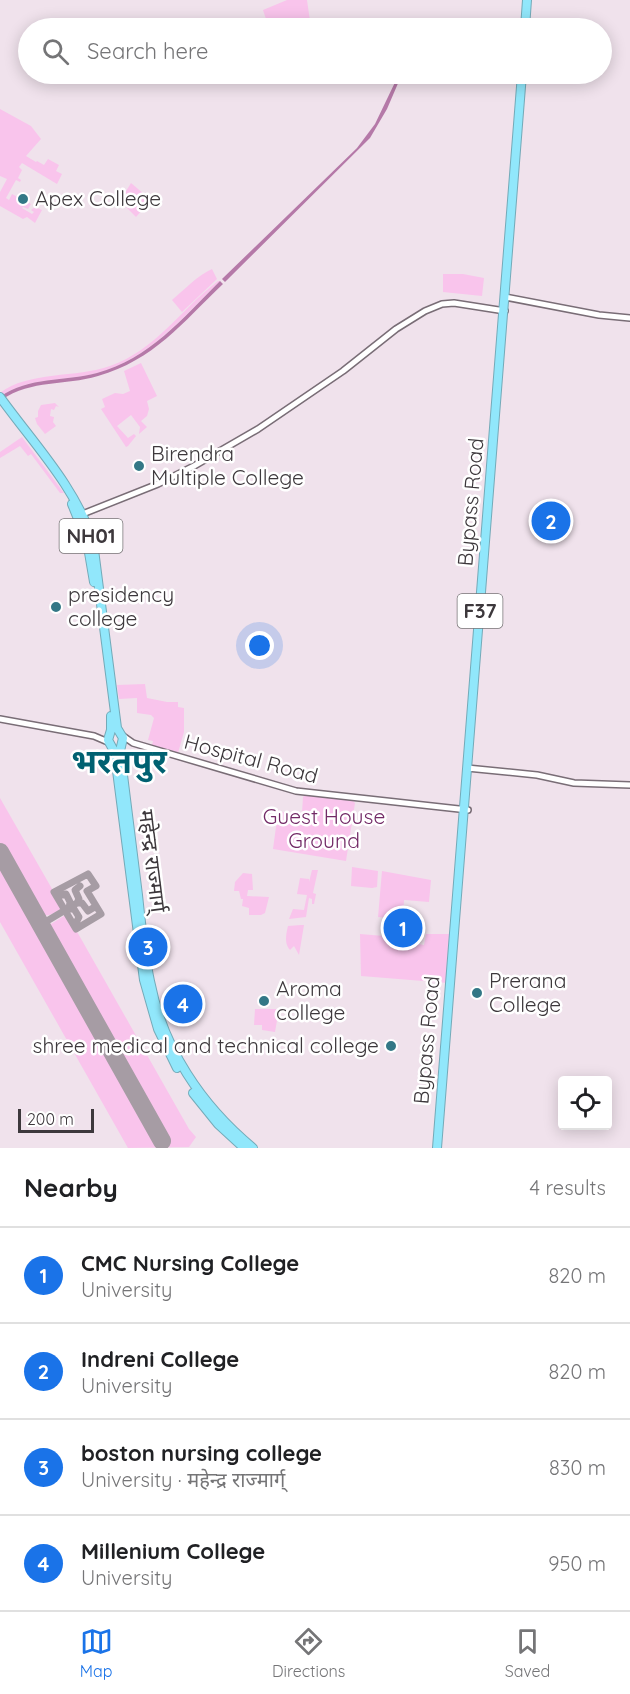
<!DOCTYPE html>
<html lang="en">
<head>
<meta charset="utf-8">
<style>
	body { margin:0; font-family:Quicksand,"Noto Sans Devanagari",sans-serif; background:#f6f6f6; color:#202124 }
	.controls { position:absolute; right:18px; bottom:18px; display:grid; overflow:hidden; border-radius:6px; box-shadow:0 3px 15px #0003 }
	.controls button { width:54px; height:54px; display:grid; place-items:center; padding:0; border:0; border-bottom:2px solid #e0e0e0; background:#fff; color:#202124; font:30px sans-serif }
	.scale { position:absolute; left:18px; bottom:15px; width:76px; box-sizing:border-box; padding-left:6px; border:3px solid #3d383c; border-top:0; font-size:16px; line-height:21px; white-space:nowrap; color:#3d383c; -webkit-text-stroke:4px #fff; paint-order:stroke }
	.you { position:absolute; left:260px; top:646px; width:21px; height:21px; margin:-15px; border:4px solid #fff; border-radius:50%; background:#1a73e8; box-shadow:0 0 0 9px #1a73e833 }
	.badge { display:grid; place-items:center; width:39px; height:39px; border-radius:50%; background:#1a73e8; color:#fff; font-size:20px; font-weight:700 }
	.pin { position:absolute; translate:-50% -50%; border:3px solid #fff; box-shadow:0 2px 6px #0006 }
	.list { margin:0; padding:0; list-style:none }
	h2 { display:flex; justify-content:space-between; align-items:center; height:78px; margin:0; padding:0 24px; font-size:26px }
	h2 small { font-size:20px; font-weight:400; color:#757577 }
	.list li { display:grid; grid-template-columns:39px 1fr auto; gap:18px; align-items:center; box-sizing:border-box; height:96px; padding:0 24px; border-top:2px solid #e0e0e0 }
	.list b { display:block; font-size:22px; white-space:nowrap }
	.list p { margin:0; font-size:20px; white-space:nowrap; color:#757577 }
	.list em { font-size:20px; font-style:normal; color:#757577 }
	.icon { flex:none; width:33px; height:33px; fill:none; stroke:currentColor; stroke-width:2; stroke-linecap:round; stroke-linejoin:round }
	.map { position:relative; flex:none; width:630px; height:1148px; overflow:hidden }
	.search { position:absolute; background:#fff; box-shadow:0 3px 15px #0003; left:18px; right:18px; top:18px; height:66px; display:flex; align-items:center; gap:15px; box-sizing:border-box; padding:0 21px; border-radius:33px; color:#757577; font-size:22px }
	.sheet { height:462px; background:#fff }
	nav { display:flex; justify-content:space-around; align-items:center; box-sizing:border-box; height:84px; border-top:2px solid #e0e0e0; background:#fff; font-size:16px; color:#757577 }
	nav a { display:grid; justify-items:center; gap:3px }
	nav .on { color:#1a73e8 }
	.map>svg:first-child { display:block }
	.green { fill:#f9c4ec }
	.water { fill:#b579a8 }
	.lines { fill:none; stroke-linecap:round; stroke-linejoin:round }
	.taxiway { stroke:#a69ca4; stroke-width:7 }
	.runway { stroke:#a69ca4; stroke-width:18 }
	.secondary-casing { stroke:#796d76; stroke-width:8 }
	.highway-casing { stroke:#74aab8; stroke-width:10 }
	.secondary { stroke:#fff; stroke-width:5 }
	.highway { stroke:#91e7fb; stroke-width:8 }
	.poi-dot { fill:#337786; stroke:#fff; stroke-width:2 }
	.labels { text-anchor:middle; stroke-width:5; stroke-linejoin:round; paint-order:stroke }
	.shield { fill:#fff; stroke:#777476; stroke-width:1.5 }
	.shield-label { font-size:20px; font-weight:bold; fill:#3d383c }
	.poi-label { font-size:21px; fill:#3d383c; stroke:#fff; text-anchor:start }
	.street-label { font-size:21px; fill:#3d383c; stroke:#fff }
	.park-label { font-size:21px; fill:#722966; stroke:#fff }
	.town-label { font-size:33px; font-weight:bold; fill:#006171; stroke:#fff }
</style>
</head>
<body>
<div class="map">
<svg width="630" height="1148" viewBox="0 0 630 1148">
	<rect width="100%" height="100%" fill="#f0e2ec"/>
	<!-- green -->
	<path class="green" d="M287 0H307L310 21 293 28H262L260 24 267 22 263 10Z
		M0 109 31 126 41 139 26 156 36 162 37 161 44 165 48 159 59 165 56 171 62 174 57 184 22 163 19 167 22 170 18 178 21 180 20 182 16 180 6 198 9 200 12 194 31 204 28 209 23 207 22 208 32 214 34 212 31 210 35 207 42 210 35 223 27 217 23 219 0 206V192L7 179 0 176Z
		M131 183 151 200 136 217 120 201Z
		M212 269 217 279 182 312 172 300C184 290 198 275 212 269Z
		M443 274H463L484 278 482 296 443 292Z
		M218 281H220C183 317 149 359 97 373 65 382 28 376 0 397V393C28 371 77 378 110 366 156 350 181 309 218 281Z
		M141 363 157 396 147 401 149 409 147 416 141 421 147 427 139 434 140 427 131 415 117 426 128 438 134 434 136 436 128 446 126 447 101 409 105 407 102 399 115 393 123 394 130 391 124 371Z
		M55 403 59 407 56 406 54 410 51 409 50 416 54 417 53 422 56 426 45 434 37 424 35 418 38 417V411L41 405Z
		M22 437 64 493H60L31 454 28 456 20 446 0 458V452Z
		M145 684 147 698 167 702H178V707L184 708V732L178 753 152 745 153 741 148 740 154 718 151 715 137 713V698L119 699 117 685Z
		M305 795 352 800 355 803 346 861 273 849 278 812 302 813 303 797Z
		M0 798 63 908C55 912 48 919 39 913L0 843Z
		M0 867 157 1145 167 1139 49 931 51 924 67 914 189 1129 196 1137 189 1147 128 1148 0 922Z
		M352 867 378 871 377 887 372 888 351 886Z
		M312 870H318L313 893 316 894 314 904H312V899L309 898 306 917 289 919 293 909 304 910 307 895 297 894 300 878 309 879V882Z
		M382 871 431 880 429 902 404 900 403 919 378 917Z
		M243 873 252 874 253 890H248L247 896 269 897 265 913 261 915H249V908L242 906 243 899H241L239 891H234L235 882Z
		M301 925H304L299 955 294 946 290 950C284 944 286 934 288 926Z
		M360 934 384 936V939L401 941V938L413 939V943L424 945 426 934H452L448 983 361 976Z
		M255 1009H279L275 1032 262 1030V1025H254Z"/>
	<!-- water -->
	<path class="water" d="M399 74H402L387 109 370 138 225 282 222 279 357 148 375 124Z
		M220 281 223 284C182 323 154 360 98 376 64 386 33 379 1 400L0 397C29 376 64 382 97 373 149 359 183 318 220 281Z"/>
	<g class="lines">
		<!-- taxiway -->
		<path class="taxiway" d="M88 874 96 886 87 891 101 914 76 929 54 892Z
			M62 895 66 894 70 902 69 909H74L79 917 77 921
			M77 903H82L88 911 93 908
			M36 917 40 921H47
			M45 932 44 926 47 921 77 903 79 899 75 890 80 886"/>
		<!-- runway -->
		<path class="runway" d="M0 852 162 1141"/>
		<defs>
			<path id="secondary" d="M505 297 599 315 630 318
				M80 515 158 484 194 466 258 429 343 371 396 329 425 311 442 304 454 303 505 311
				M0 719 94 736 108 742
				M123 736 133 743 296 791 468 810
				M467 768 537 775 574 783 630 785"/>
			<path id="highway" d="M525 28 527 0
				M0 397C33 443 76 487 93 542L117 728 123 738 120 751C126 799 132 847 138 895 141 924 144 953 150 981 163 1048 201 1105 253 1148
				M72 504 87 541 94 582
				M111 716V730L108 740 114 751 116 763 144 980 158 1029 177 1068
				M193 1093 218 1124 244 1148
				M437 1148 522 74"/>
		</defs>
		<!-- secondary casing -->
		<use href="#secondary" class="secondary-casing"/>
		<!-- highway casing -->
		<use href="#highway" class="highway-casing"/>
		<!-- secondary -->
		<use href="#secondary" class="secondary"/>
		<!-- highway -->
		<use href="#highway" class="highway"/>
	</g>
	<!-- markers -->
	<g class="poi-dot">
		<circle cx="23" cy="199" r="6"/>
		<circle cx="139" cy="466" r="6"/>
		<circle cx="56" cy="607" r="6"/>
		<circle cx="477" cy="993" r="6"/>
		<circle cx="264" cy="1001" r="6"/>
		<circle cx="391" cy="1046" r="6"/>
	</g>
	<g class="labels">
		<!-- shield labels -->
		<g class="shield">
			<rect x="59.5" y="519" width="63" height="34" rx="4.5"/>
			<rect x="457.5" y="594" width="45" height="34" rx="4.5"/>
		</g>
		<g class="shield-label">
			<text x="91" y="543">NH01</text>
			<text x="480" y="618">F37</text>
		</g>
		<!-- poi labels -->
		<g class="poi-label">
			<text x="35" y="206">Apex College</text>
			<text x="151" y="461">Birendra<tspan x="151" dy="24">Multiple College</tspan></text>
			<text x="68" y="602">presidency<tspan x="68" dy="24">college</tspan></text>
			<text x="489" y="988">Prerana<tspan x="489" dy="24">College</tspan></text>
			<text x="276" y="996">Aroma<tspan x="276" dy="24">college</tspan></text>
			<text x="379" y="1053" text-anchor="end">shree medical and technical college</text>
		</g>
		<!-- street labels -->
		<g class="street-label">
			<text transform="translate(471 502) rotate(-85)" y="7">Bypass Road</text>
			<text transform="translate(251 759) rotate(15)" y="7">Hospital Road</text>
			<text transform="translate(152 861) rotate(83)" y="7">महेन्द्र राज्मार्ग्</text>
			<text transform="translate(427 1040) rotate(-85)" y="7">Bypass Road</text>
		</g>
		<!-- park labels -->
		<g class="park-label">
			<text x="324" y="824">Guest House<tspan x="324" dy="24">Ground</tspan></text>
		</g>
		<!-- town labels -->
		<g class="town-label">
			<text x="119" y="773">भरतपुर</text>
		</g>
	</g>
</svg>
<div class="controls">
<button><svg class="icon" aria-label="locate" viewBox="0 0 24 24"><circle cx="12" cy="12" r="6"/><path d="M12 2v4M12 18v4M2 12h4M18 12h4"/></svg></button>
</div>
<div class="scale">200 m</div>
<div class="you"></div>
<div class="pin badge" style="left:403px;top:928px">1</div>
<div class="pin badge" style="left:551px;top:521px">2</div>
<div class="pin badge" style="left:148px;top:947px">3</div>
<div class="pin badge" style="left:183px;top:1004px">4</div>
<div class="search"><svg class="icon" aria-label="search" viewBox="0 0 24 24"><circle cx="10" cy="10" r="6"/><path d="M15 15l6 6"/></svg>Search here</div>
</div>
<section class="sheet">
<h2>Nearby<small>4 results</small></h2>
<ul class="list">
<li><span class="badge">1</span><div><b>CMC Nursing College</b><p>University</p></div><em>820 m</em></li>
<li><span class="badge">2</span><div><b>Indreni College</b><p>University</p></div><em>820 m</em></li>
<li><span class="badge">3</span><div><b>boston nursing college</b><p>University · महेन्द्र राज्मार्ग्</p></div><em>830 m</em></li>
<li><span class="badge">4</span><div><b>Millenium College</b><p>University</p></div><em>950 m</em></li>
</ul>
</section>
<nav>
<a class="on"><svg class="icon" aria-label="map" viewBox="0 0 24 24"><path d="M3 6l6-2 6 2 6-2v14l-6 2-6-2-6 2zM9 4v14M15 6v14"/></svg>Map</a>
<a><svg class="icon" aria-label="directions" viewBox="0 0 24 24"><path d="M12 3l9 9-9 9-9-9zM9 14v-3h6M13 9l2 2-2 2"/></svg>Directions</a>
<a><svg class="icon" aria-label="saved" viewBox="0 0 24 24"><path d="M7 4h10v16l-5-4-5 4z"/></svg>Saved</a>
</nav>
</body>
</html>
